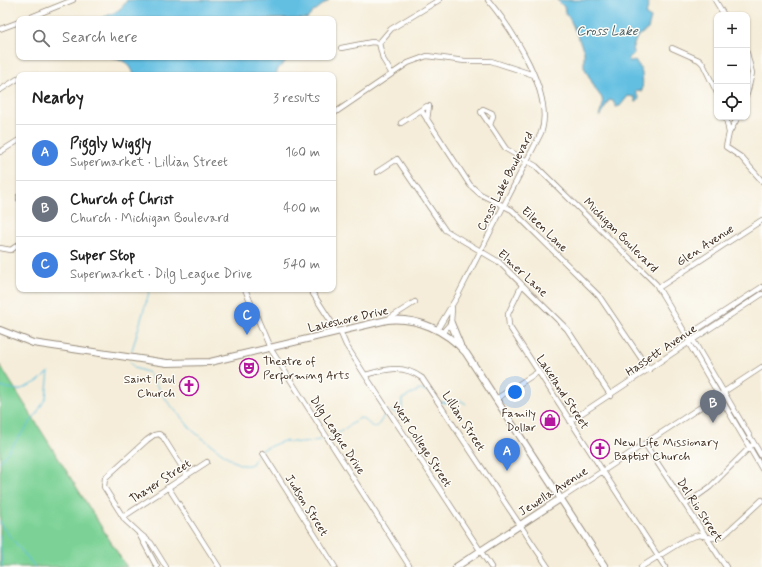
<!DOCTYPE html>
<html lang="en">
<head>
<meta charset="utf-8">
<style>
	body { margin:0; font-family:Mynerve,sans-serif; background:#f2f2f2; color:#222 }
	.controls { position:absolute; right:12px; top:12px; display:grid; overflow:hidden; border-radius:8px; box-shadow:0 1px 3px #0004 }
	.controls button { width:36px; height:36px; display:grid; place-items:center; padding:0; border:0; border-bottom:1px solid #e0e0e0; background:#fff; color:#222; font:20px sans-serif }
	.you { position:absolute; left:515px; top:392px; width:14px; height:14px; margin:-10px; border:3px solid #fff; border-radius:50%; background:#1a73e8; box-shadow:0 0 0 6px #1a73e833 }
	.badge { display:grid; place-items:center; width:26px; height:26px; border-radius:50%; background:#b5179e; color:#fff; font-size:13px; font-weight:700 }
	.pin { position:absolute; translate:-50% -33px; filter:drop-shadow(0 1px 2px #0008) }
	.pin::after { content:''; position:absolute; top:21px; width:14px; height:12px; background:inherit; clip-path:polygon(0 0,100% 0,50% 100%) }
	.list { margin:0; padding:0; list-style:none }
	h2 { display:flex; justify-content:space-between; align-items:center; height:52px; margin:0; padding:0 16px; font-size:17px }
	h2 small { font-size:13px; font-weight:400; color:#767676 }
	.list li { display:grid; grid-template-columns:26px 1fr auto; gap:12px; align-items:center; box-sizing:border-box; height:56px; padding:0 16px; border-top:1px solid #e0e0e0 }
	.list b { display:block; font-size:15px; white-space:nowrap }
	.list p { margin:0; font-size:13px; white-space:nowrap; color:#767676 }
	.list em { font-size:13px; font-style:normal; color:#767676 }
	.icon { flex:none; width:22px; height:22px; fill:none; stroke:currentColor; stroke-width:2; stroke-linecap:round; stroke-linejoin:round }
	.map { position:relative; flex:none; width:762px; height:567px; overflow:hidden }
	.search { position:absolute; background:#fff; box-shadow:0 1px 3px #0004; left:16px; top:16px; width:320px; height:44px; display:flex; align-items:center; gap:10px; box-sizing:border-box; padding:0 14px; border-radius:8px; color:#767676; font-size:15px }
	.panel { position:absolute; background:#fff; box-shadow:0 1px 3px #0004; left:16px; top:72px; width:320px; height:220px; border-radius:8px }
	.map>svg:first-child { display:block }
	.green { fill:#7cd296; stroke:#5c7e5a }
	.water { fill:#64bfe2; stroke:#507480 }
	.lines { fill:none; stroke-linecap:round; stroke-linejoin:round }
	.stream { stroke:#64bfe2; stroke-width:1 }
	.minor-casing { stroke:#988c7c; stroke-width:6 }
	.major-casing { stroke:#988c7c; stroke-width:8 }
	.minor { stroke:#fff; stroke-width:4.5 }
	.major { stroke:#fff; stroke-width:6 }
	.labels { text-anchor:middle; stroke-width:3; stroke-linejoin:round; paint-order:stroke }
	.street-label { font-size:12px; fill:#3b2a1e; stroke:#fdfcf7 }
	.poi-label { font-size:12px; fill:#3b2a1e; stroke:#fdfcf7; text-anchor:start }
	.water-label { font-size:13px; font-style:italic; fill:#495e63; stroke:#fdfcf7 }
</style>
</head>
<body>
<div class="map">
<svg width="762" height="567" viewBox="0 0 762 567">
	<rect width="100%" height="100%" fill="#fdfcf7"/>
	<filter id="ink" filterUnits="userSpaceOnUse"><feTurbulence type="fractalNoise" baseFrequency=".025" numOctaves="2"/><feDisplacementMap in="SourceGraphic" scale="8" xChannelSelector="R" yChannelSelector="G"/><feConvolveMatrix kernelMatrix="1 2 1 2 8 2 1 2 1" color-interpolation-filters="sRGB"/></filter>
	<filter id="wash" filterUnits="userSpaceOnUse"><feTurbulence type="fractalNoise" baseFrequency=".012" numOctaves="4" result="noise"/><feDisplacementMap in="SourceGraphic" scale="16" xChannelSelector="R" yChannelSelector="G"/><feGaussianBlur stdDeviation="0.9" result="paint"/><feColorMatrix in="noise" values="0 0 0 0 0 0 0 0 0 0 0 0 0 0 0 0 0 1.4 0 .05"/><feComposite in="paint" operator="in"/></filter>
	<g filter="url(#wash)">
		<rect width="100%" height="100%" fill="#f5edd9"/>
		<!-- green -->
		<path class="green" d="M0 365 124 563 127 567H0Z"/>
		<!-- water -->
		<path class="water" d="M127 0H329L312 13 307 19H100C110 14 121 12 127 0Z
			M557 0H645L649 3 646 15 651 18 648 29 637 37 632 49 634 54 628 58 629 61H635C644 69 643 81 642 91L637 90 635 92 639 98 637 102H635V97L628 96 620 106 616 107 613 101 609 100 601 115 599 116 603 105 602 98 596 90 584 67V51L569 17 566 15 564 7Z
			M111 57H290L278 69 276 75H134C131 63 121 59 111 57Z"/>
		<g class="lines">
			<!-- stream -->
			<path class="stream" d="M132 350 150 289
				M130 362 134 368 147 372 150 375 167 401 193 431 233 461C239 464 245 467 252 464L259 451 278 443 284 441 303 443 325 439
				M0 387 19 390 37 382 48 373
				M441 402 448 403 460 400 466 404
				M391 411 399 414 402 411V399L419 390 428 391
				M330 437 340 432 360 418C367 418 369 428 377 427L387 411
				M0 462 35 416 46 398 49 372
				M0 521 3 528 35 567
				M0 535 2 567"/>
		</g>
	</g>
	<g filter="url(#ink)">
		<g class="lines">
			<defs>
				<path id="minor" d="M715 0 724 15
					M26 19 73 0
					M0 29 19 22
					M379 43 391 29 439 0
					M379 43 383 59 392 74
					M341 48 372 42 379 43
					M672 48 699 60 703 64 717 93
					M747 53 752 73 747 94
					M24 75H31
					M0 90 19 78
					M483 109 492 113 493 116 490 125 481 112Z
					M421 110 470 185 480 194 512 210 599 296 649 370
					M333 114 408 63 427 56 465 61H491L534 75
					M726 117 729 133 726 147 741 157 762 181
					M726 117H737
					M401 123 427 106H429L427 120
					M490 125 506 149 536 166 656 284 687 336 693 340 762 457
					M729 133 738 117
					M0 152 19 140
					M377 172 397 159 445 230 499 262 567 329 611 396
					M19 196V199
					M0 248 11 250 19 244
					M522 285 508 314 509 326 665 567
					M658 288 762 220
					M245 289 270 348 410 567
					M310 289 332 323 335 332
					M387 320 415 302
					M437 330 458 295 541 133C555 95 512 29 488 0
					M340 331 346 345 365 375 491 567
					M442 333 451 323 452 308
					M687 336 762 287
					M688 342 762 469
					M365 375C386 369 403 364 422 378L548 567
					M496 399 538 372
					M570 421 762 294
					M645 444 726 567
					M263 453 335 567
					M168 487 219 567
					M560 499 762 367
					M685 505 710 487 751 446
					M123 517 207 462
					M139 533 151 543 166 567
					M157 567 138 532 125 520 104 487 105 478 147 440 154 435 159 434 163 437 187 475
					M641 567 686 539 699 535 713 538 724 535 762 500"/>
				<path id="major" d="M451 323 460 345
					M0 330 33 343 167 363 210 362 387 320C417 317 446 330 466 353L605 567
					M456 567 560 499"/>
			</defs>
			<!-- minor casing -->
			<use href="#minor" class="minor-casing"/>
			<!-- major casing -->
			<use href="#major" class="major-casing"/>
			<!-- minor -->
			<use href="#minor" class="minor"/>
			<!-- major -->
			<use href="#major" class="major"/>
		</g>
	</g>
	<!-- icons -->
	<defs>
		<symbol id="theatre-ring" viewBox="-11 -11 22 22"><circle r="9.5" fill="#fdfcf7" stroke="#b5179e" stroke-width="1.5"/><path d="M-5-5.5Q0-4 5-5.5V0Q5 5 0 6Q-5 5-5 0ZM-3.3-2.5H-1v1.5H-3.3ZM1-2.5H3.3v1.5H1ZM-2.8 1Q0 5.5 2.8 1Z" fill="#b5179e"/></symbol>
		<symbol id="church-ring" viewBox="-11 -11 22 22"><circle r="9.5" fill="#fdfcf7" stroke="#b5179e" stroke-width="1.5"/><path d="M-1.2-6h2.4v3.5h3.3v2.4h-3.3V6h-2.4V-.1h-3.3v-2.4h3.3Z" fill="#b5179e"/></symbol>
		<symbol id="shop-ring" viewBox="-11 -11 22 22"><circle r="9.5" fill="#fdfcf7" stroke="#b5179e" stroke-width="1.5"/><path d="M-5-2.5h2.3a2.7 3.5 0 0 1 5.4 0H5L5.5 6h-11ZM-1.5-2.5h3a1.5 2.3 0 0 0-3 0Z" fill="#b5179e"/></symbol>
	</defs>
	<g fill-rule="evenodd">
		<use href="#theatre-ring" x="238" y="357" width="22" height="22"/>
		<use href="#church-ring" x="178" y="375" width="22" height="22"/>
		<use href="#shop-ring" x="539" y="409" width="22" height="22"/>
		<use href="#church-ring" x="589" y="438" width="22" height="22"/>
	</g>
	<g class="labels">
		<!-- street labels -->
		<g class="street-label">
			<text transform="translate(505 181) rotate(-63)" y="4">Cross Lake Boulevard</text>
			<text transform="translate(545 229) rotate(44)" y="4">Eileen Lane</text>
			<text transform="translate(621 235) rotate(45)" y="4">Michigan Boulevard</text>
			<text transform="translate(705 245) rotate(-33)" y="4">Glen Avenue</text>
			<text transform="translate(523 273) rotate(43)" y="4">Elmer Lane</text>
			<text transform="translate(348 319) rotate(-13)" y="4">Lakeshore Drive</text>
			<text transform="translate(661 350) rotate(-34)" y="4">Hassett Avenue</text>
			<text transform="translate(563 392) rotate(57)" y="4">Lakeland Street</text>
			<text transform="translate(464 421) rotate(57)" y="4">Lillian Street</text>
			<text transform="translate(338 435) rotate(57)" y="4">Dilg League Drive</text>
			<text transform="translate(422 444) rotate(57)" y="4">West College Street</text>
			<text transform="translate(160 481) rotate(-33)" y="4">Thayer Street</text>
			<text transform="translate(553 491) rotate(-33)" y="4">Jewella Avenue</text>
			<text transform="translate(307 505) rotate(58)" y="4">Judson Street</text>
			<text transform="translate(700 510) rotate(57)" y="4">Del Rio Street</text>
		</g>
		<!-- poi labels -->
		<g class="poi-label">
			<text x="263" y="365">Theatre of<tspan x="263" dy="14">Performing Arts</tspan></text>
			<text x="175" y="383" text-anchor="end">Saint Paul<tspan x="175" dy="14">Church</tspan></text>
			<text x="536" y="417" text-anchor="end">Family<tspan x="536" dy="14">Dollar</tspan></text>
			<text x="614" y="446">New Life Missionary<tspan x="614" dy="14">Baptist Church</tspan></text>
		</g>
		<!-- water labels -->
		<g class="water-label">
			<text x="607" y="35">Cross Lake</text>
		</g>
	</g>
</svg>
<div class="controls">
<button>+</button>
<button>−</button>
<button><svg class="icon" aria-label="locate" viewBox="0 0 24 24"><circle cx="12" cy="12" r="6"/><path d="M12 2v4M12 18v4M2 12h4M18 12h4"/></svg></button>
</div>
<div class="you"></div>
<div class="pin badge" style="left:507px;top:471px;background:#3f7fe0">A</div>
<div class="pin badge" style="left:713px;top:423px;background:#6b7280">B</div>
<div class="pin badge" style="left:247px;top:335px;background:#3f7fe0">C</div>
<div class="search"><svg class="icon" aria-label="search" viewBox="0 0 24 24"><circle cx="10" cy="10" r="6"/><path d="M15 15l6 6"/></svg>Search here</div>
<section class="panel">
<h2>Nearby<small>3 results</small></h2>
<ul class="list">
<li><span class="badge" style="background:#3f7fe0">A</span><div><b>Piggly Wiggly</b><p>Supermarket · Lillian Street</p></div><em>160 m</em></li>
<li><span class="badge" style="background:#6b7280">B</span><div><b>Church of Christ</b><p>Church · Michigan Boulevard</p></div><em>400 m</em></li>
<li><span class="badge" style="background:#3f7fe0">C</span><div><b>Super Stop</b><p>Supermarket · Dilg League Drive</p></div><em>540 m</em></li>
</ul>
</section>
</div>
</body>
</html>
